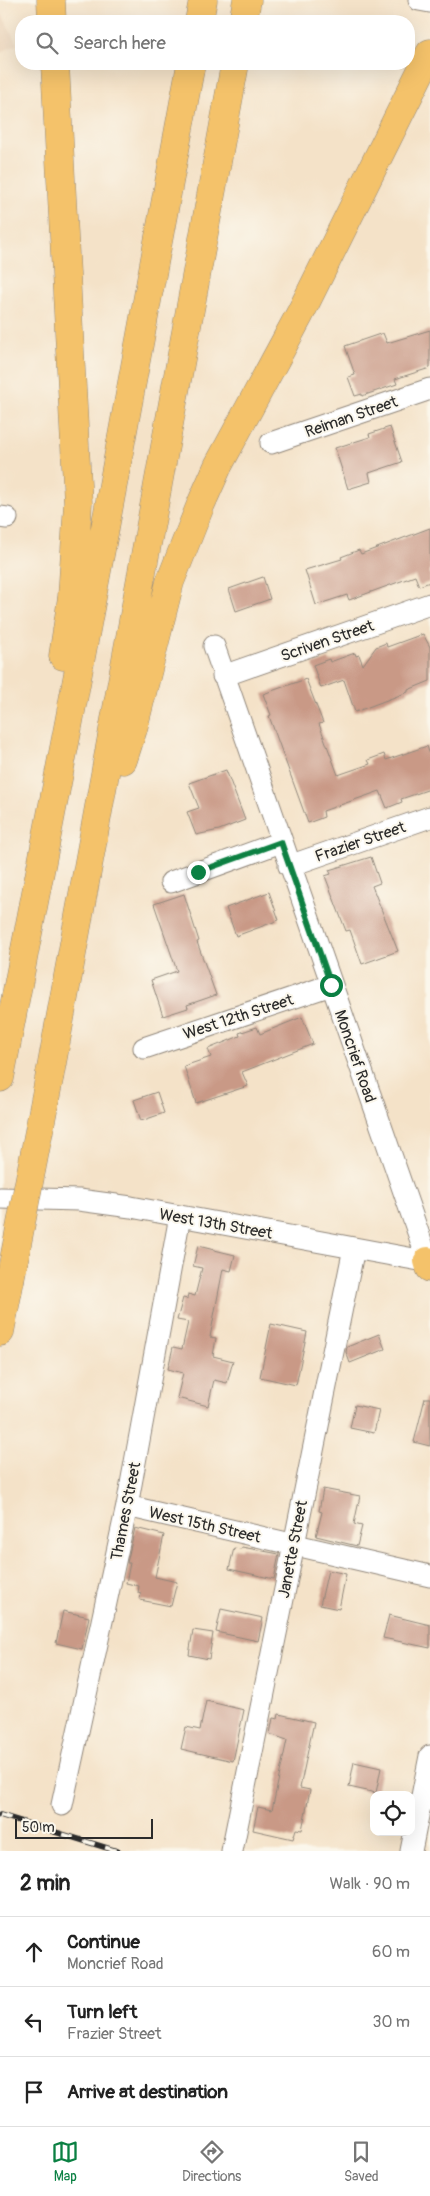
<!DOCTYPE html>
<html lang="en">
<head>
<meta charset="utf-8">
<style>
	body { margin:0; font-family:Pangolin,sans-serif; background:#f6f6f6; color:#222 }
	.controls { position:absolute; right:15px; bottom:15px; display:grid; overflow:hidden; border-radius:10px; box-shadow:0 5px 20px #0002 }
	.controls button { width:45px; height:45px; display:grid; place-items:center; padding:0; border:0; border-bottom:1px solid #e0e0e0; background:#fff; color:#222; font:25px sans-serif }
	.scale { position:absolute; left:15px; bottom:12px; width:138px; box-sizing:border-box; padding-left:5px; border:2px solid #2b2b2b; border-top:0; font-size:14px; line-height:18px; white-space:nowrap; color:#2b2b2b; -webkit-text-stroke:4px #fbf7ec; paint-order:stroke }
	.stop { position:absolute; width:15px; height:15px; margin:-11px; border:4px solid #0b8043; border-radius:50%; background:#fff }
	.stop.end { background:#0b8043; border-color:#fff; box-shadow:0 1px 5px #0008 }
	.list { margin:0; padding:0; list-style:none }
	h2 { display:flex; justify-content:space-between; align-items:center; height:65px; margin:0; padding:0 20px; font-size:21px }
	h2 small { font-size:16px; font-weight:400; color:#767676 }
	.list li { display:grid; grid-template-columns:32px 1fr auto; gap:15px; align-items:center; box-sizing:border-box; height:70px; padding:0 20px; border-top:1px solid #e0e0e0 }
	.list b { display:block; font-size:19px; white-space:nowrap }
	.list p { margin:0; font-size:16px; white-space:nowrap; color:#767676 }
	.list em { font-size:16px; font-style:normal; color:#767676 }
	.icon { flex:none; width:28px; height:28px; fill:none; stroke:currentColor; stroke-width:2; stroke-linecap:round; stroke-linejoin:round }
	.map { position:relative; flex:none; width:430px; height:1851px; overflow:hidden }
	.search { position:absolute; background:#fff; box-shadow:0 5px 20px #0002; left:15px; right:15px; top:15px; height:55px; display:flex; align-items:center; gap:12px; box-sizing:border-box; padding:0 18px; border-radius:20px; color:#767676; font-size:19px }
	.sheet { height:275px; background:#fff }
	nav { display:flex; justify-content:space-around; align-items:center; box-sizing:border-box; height:70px; border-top:1px solid #e0e0e0; background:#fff; font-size:14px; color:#767676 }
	nav a { display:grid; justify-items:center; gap:2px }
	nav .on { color:#0b8043 }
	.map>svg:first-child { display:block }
	.built { fill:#ebd3b8 }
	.building { fill:#c99986 }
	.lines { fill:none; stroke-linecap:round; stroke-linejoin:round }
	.minor-casing { stroke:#90867a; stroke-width:23 }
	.major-casing { stroke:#90867a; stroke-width:29 }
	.highway-casing { stroke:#90867a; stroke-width:29 }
	.minor { stroke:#fff; stroke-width:21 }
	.major { stroke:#f4c26a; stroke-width:28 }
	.highway { stroke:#f4c26a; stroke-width:28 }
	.rail-casing { stroke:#2b2b2b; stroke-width:5.5 }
	.rail { stroke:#fbf7ec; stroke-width:4; stroke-dasharray:11; stroke-linecap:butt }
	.highway-bridge-casing { stroke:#90867a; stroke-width:29; stroke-linecap:butt }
	.highway-bridge { stroke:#f4c26a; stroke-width:28 }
	.route { stroke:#0b8043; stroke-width:6 }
	.labels { text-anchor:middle; stroke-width:4; stroke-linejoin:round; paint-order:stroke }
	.street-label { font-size:16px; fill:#2b2b2b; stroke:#fbf7ec }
</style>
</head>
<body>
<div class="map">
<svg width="430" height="1851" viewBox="0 0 430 1851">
	<rect width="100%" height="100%" fill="#fbf7ec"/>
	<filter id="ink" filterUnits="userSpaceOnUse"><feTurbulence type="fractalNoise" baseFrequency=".02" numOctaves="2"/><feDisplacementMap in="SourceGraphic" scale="10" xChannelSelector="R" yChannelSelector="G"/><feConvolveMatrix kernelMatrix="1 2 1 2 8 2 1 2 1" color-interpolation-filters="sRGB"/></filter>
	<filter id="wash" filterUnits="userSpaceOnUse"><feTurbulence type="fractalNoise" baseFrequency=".0096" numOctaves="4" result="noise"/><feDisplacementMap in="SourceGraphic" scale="20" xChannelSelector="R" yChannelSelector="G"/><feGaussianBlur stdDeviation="1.12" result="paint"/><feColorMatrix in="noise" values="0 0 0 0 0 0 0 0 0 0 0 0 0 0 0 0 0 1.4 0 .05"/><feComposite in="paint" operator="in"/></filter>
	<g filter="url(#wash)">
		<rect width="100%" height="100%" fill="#f4e2c8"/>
		<!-- built -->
		<path class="built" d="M0 10 17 44 0 53Z"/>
		<g id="blocks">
			<!-- building -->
			<path class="building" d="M430 330V368L395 379 397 384 362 396V394L355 396 348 377 355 375 345 346 383 333 387 343Z
				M390 427 402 462 369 473 371 482 348 489 335 448 370 437 369 434Z
				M430 528V582L419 586 415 576 349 600 347 595 316 605 305 570 342 559 341 557 359 550 361 554Z
				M263 577 270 599 236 611 229 589Z
				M423 634 430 647V681L408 690V692L355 712 344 680 321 688 313 665 329 659 330 662 355 653 356 656 359 655 363 665 376 647 386 643 387 647Z
				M306 679 323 723 319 724 338 775 370 764 368 760 384 754 386 760 427 746 430 755V789L401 799 402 802 387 808 380 791 323 811 324 817 308 823 269 716 271 715 263 694Z
				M226 770 245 820 219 830 196 835 187 812 199 808 189 783Z
				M371 857 380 883 372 886 398 951 362 964 350 930 346 931 325 876 331 874 329 870Z
				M269 892 279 920 236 936 226 908Z
				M184 894 199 941 197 942 216 995 187 1005 188 1008 163 1016 151 980 177 971 154 904Z
				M302 1017 313 1044 242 1072 248 1086 196 1103 184 1066 211 1057 208 1049 240 1036 239 1033 257 1027 260 1034Z
				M157 1092 164 1113 141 1121 134 1100Z
				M198 1246 235 1255 231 1271 223 1269 210 1337 216 1338 213 1356 233 1361 227 1383 214 1380 208 1406 177 1398 183 1373 168 1369 173 1347 182 1349 188 1322 177 1320 183 1298 187 1299 188 1294 195 1296 202 1268 193 1266Z
				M271 1324 307 1332 296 1385 260 1377Z
				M379 1334 385 1349 350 1363 346 1352 347 1347Z
				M425 1398H430V1446L414 1442Z
				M355 1405 379 1410 374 1433 350 1428Z
				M323 1489 360 1496 354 1524 362 1526 357 1546 316 1536 322 1512 319 1511Z
				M135 1528 164 1535 155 1577 177 1582 171 1606 140 1600 141 1594 138 1593 139 1586 126 1583 130 1563H127Z
				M242 1547 279 1554 274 1579 229 1569 234 1548 241 1549Z
				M328 1570 346 1574 339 1609 320 1605Z
				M221 1609 263 1618 258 1641 216 1632Z
				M63 1611 89 1617 82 1649 56 1643Z
				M389 1615 430 1625V1648L383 1638Z
				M193 1630 213 1633 209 1659 189 1655Z
				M206 1701 244 1710 233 1761 181 1749 186 1727 200 1730Z
				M279 1714 314 1722 300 1788 310 1790 302 1830 296 1829 293 1839 253 1830 258 1807 272 1810 287 1740 270 1734 273 1718 278 1719Z
				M354 1762 381 1768 376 1793 349 1787Z"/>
		</g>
	</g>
	<g filter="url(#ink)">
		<use href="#blocks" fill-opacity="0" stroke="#90867a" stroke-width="1"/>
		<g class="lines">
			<defs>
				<path id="minor" d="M419 0 430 2
					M271 443 430 389
					M0 517 7 518
					M214 646 428 1261
					M223 676 430 604
					M289 866 430 817
					M171 882 281 842
					M144 1048 331 985
					M0 1198 79 1200 131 1207 430 1262
					M127 1506 430 1576
					M62 1805 127 1506 180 1216
					M232 1851 354 1248
					M411 1851 430 1756"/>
				<path id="major" d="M428 1261 430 1268"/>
				<path id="highway" d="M51 0 52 21
					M199 21 203 0
					M243 21 247 0
					M55 64 78 503 72 597 63 656
					M123 760 133 729 170 582 201 504 218 466 300 314 430 53
					M50 1074 235 64
					M0 1078 69 722 191 64
					M0 1332 10 1280"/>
			</defs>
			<!-- minor casing -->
			<use href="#minor" class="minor-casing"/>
			<!-- major casing -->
			<use href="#major" class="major-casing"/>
			<!-- highway casing -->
			<use href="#highway" class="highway-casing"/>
			<!-- minor -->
			<use href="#minor" class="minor"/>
			<!-- major -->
			<use href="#major" class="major"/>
			<!-- highway -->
			<use href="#highway" class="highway"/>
			<defs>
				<path id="rail" d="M0 1815 117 1851"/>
			</defs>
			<!-- rail casing -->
			<use href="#rail" class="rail-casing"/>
			<!-- rail -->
			<use href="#rail" class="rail"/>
			<defs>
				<path id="highway-bridge" d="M10 1280 50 1074"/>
			</defs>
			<!-- highway-bridge casing -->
			<use href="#highway-bridge" class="highway-bridge-casing"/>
			<!-- highway-bridge -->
			<use href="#highway-bridge" class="highway-bridge"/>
		</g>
	</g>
	<g class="lines" filter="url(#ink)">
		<!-- route -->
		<path class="route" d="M198 872 281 842 331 985"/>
	</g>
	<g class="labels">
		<!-- street labels -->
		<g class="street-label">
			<text transform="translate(351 416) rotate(-19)" y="6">Reiman Street</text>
			<text transform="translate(327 640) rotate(-19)" y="6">Scriven Street</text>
			<text transform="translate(360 841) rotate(-19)" y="6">Frazier Street</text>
			<text transform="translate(238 1016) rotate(-18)" y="6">West 12th Street</text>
			<text transform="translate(356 1056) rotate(71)" y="6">Moncrief Road</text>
			<text transform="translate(216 1223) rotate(10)" y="6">West 13th Street</text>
			<text transform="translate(125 1511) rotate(-79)" y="6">Thames Street</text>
			<text transform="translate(205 1524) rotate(13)" y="6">West 15th Street</text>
			<text transform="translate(292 1549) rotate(-79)" y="6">Janette Street</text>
		</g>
	</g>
</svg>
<div class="controls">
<button><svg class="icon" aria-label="locate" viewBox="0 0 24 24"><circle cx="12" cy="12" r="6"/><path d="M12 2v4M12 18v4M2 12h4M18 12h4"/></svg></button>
</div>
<div class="scale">50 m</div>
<div class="stop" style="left:331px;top:985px"></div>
<div class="stop end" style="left:198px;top:872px"></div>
<div class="search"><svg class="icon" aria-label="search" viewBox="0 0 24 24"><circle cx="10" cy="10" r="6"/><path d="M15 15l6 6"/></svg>Search here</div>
</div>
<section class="sheet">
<h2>2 min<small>Walk · 90 m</small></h2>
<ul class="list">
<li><svg class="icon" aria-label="ahead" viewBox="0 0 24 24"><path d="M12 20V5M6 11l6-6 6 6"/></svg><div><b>Continue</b><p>Moncrief Road</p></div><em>60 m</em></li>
<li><svg class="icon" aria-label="left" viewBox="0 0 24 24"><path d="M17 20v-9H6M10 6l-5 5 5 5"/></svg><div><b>Turn left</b><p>Frazier Street</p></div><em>30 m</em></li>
<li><svg class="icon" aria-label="arrive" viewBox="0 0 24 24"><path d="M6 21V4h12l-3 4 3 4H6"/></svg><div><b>Arrive at destination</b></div></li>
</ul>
</section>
<nav>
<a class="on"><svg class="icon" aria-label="map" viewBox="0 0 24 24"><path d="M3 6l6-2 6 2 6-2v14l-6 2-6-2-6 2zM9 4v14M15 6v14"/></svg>Map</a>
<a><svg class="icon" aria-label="directions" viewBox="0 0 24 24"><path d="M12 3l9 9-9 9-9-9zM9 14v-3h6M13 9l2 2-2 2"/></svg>Directions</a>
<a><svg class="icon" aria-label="saved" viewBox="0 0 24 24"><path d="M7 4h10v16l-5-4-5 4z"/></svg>Saved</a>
</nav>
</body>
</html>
